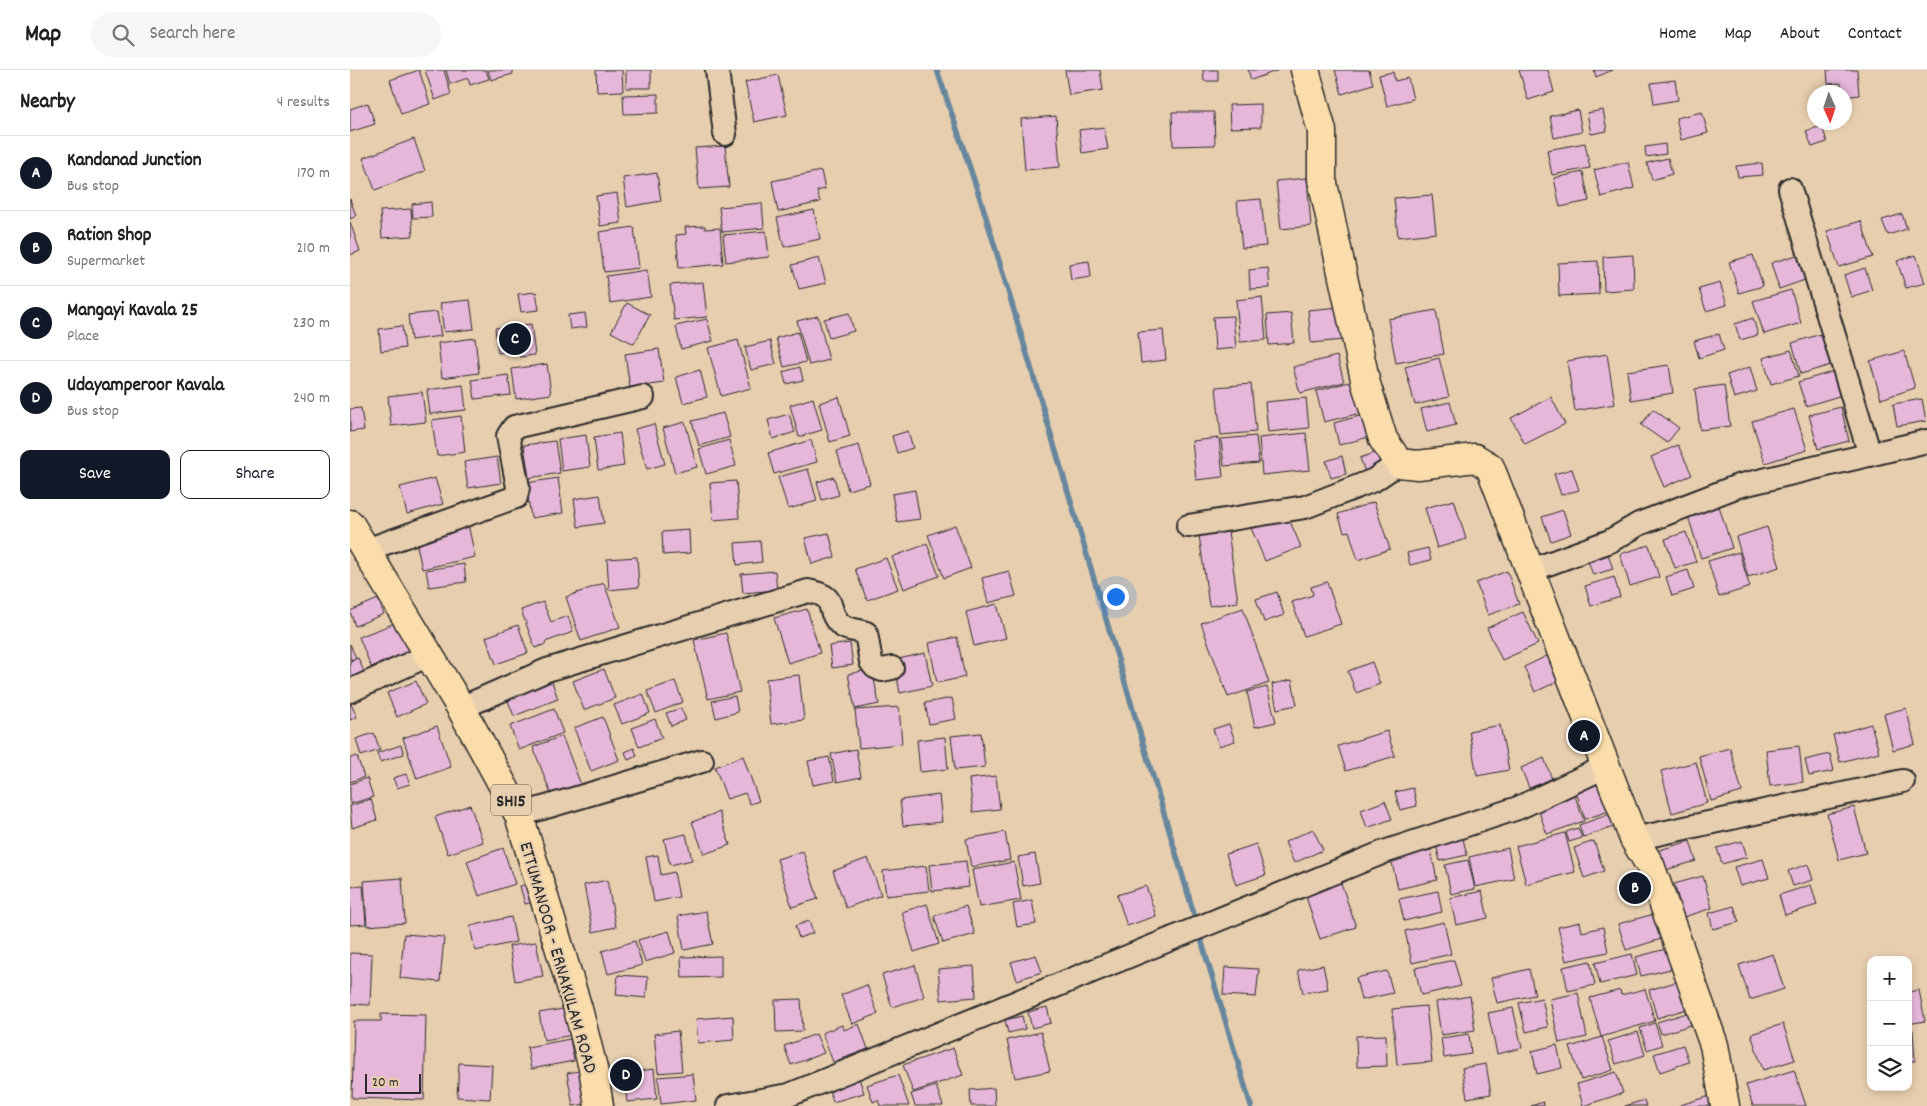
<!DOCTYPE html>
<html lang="en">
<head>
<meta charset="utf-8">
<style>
	body { margin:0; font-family:Dekko,sans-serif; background:#f6f6f6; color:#202124 }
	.controls { position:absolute; right:15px; bottom:15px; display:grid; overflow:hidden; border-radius:10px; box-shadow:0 2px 8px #0003 }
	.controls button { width:45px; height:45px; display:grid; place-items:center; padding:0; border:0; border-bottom:1px solid #e0e0e0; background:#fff; color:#202124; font:25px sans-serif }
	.compass { position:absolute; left:1457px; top:15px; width:45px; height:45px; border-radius:50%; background:#fff; box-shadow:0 2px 8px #0003; rotate:177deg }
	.scale { position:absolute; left:15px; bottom:12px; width:56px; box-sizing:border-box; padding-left:5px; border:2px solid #2b2b2b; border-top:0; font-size:14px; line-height:18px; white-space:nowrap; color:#2b2b2b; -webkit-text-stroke:4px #e7ceaf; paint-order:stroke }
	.you { position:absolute; left:765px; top:526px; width:18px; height:18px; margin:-12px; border:4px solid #fff; border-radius:50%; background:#1a73e8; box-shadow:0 0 0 8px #1a73e833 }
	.badge { display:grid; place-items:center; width:32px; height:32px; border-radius:50%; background:#111827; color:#fff; font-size:16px; font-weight:700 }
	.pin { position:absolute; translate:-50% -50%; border:2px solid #fff; box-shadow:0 1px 5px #0006 }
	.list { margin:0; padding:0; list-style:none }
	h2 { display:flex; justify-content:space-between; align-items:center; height:65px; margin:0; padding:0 20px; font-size:21px }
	h2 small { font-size:16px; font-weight:400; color:#757577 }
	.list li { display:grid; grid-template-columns:32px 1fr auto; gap:15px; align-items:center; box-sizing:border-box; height:75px; padding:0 20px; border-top:1px solid #e0e0e0 }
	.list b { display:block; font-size:19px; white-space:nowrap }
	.list p { margin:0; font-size:16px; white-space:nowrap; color:#757577 }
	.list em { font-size:16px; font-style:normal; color:#757577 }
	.actions { display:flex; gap:10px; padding:15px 20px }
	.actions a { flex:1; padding:11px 0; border:1px solid #111827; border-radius:10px; text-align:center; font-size:18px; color:#111827 }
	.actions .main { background:#111827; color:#fff }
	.icon { flex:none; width:28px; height:28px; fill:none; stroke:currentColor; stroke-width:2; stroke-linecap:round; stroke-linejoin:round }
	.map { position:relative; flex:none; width:1577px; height:1036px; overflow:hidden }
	header { display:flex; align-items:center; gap:30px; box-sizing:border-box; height:70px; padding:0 25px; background:#fff; border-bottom:1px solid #e0e0e0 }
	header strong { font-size:24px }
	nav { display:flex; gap:28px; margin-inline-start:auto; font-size:18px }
	.search { width:350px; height:45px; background:#f6f6f6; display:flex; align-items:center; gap:12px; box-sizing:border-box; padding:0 18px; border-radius:28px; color:#757577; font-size:19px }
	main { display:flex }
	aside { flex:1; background:#fff }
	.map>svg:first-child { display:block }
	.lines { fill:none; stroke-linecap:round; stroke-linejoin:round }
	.stream { stroke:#66879e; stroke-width:5.5 }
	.building { fill:#e6b7d9; stroke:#2b2b2b }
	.minor-casing { stroke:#2b2b2b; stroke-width:26 }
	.major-casing { stroke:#2b2b2b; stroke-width:31 }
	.minor { stroke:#e7ceaf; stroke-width:22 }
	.major { stroke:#fbddab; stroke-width:28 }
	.labels { text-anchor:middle; stroke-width:4.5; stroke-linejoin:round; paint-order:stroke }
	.shield { fill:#e7ceaf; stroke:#635c53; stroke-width:1 }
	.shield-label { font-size:18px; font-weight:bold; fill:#2b2b2b }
	.street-label { font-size:19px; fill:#2b2b2b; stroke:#e7ceaf }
</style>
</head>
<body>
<header>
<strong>Map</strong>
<div class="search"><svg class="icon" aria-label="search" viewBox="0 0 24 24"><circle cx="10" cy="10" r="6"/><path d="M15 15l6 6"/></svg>Search here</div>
<nav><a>Home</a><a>Map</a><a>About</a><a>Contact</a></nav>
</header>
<main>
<aside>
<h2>Nearby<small>4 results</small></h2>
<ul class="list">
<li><span class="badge">A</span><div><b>Kandanad Junction</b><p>Bus stop</p></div><em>170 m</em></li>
<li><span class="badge">B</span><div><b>Ration Shop</b><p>Supermarket</p></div><em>210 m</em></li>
<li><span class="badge">C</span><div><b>Mangayi Kavala 25</b><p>Place</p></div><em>230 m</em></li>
<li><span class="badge">D</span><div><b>Udayamperoor Kavala</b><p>Bus stop</p></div><em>240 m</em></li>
</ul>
<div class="actions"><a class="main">Save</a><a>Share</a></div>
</aside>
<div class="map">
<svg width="1577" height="1036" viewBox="0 0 1577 1036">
	<rect width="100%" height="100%" fill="#e7ceaf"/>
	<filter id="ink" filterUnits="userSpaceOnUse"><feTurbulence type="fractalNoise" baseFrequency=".02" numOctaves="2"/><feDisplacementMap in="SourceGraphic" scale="10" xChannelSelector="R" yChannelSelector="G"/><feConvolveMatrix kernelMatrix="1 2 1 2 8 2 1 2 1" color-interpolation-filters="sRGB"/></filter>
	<g filter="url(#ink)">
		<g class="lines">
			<!-- stream -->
			<path class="stream" d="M587 0 633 137 847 854
				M849 863 901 1036"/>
		</g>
		<!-- building -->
		<path class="building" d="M69 0 80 34 51 44 40 10Z
			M75 0H94L101 24 85 30Z
			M96 0H136L139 9 120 15 118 8 100 14Z
			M138 0H162L163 4 141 10Z
			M246 0H272L273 21 247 22Z
			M276 0H301V18H276Z
			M715 0H750L753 20 719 25Z
			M853 0H868V11H854Z
			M898 0H929L901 10Z
			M985 0H1019L1023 14 992 24Z
			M1169 0H1198L1204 22 1178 30Z
			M1244 0H1263L1246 7Z
			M1477 0H1507L1509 25 1494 27V22H1492L1491 13 1478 14Z
			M1043 2 1045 11 1058 8 1063 29 1037 36 1029 5Z
			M428 5 437 45 404 52 395 12Z
			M1325 10 1328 30 1304 34 1301 13Z
			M308 24V43L274 44 273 25Z
			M18 33 25 54 0 62V39Z
			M911 34V57L880 58 879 35Z
			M1228 40 1232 62 1204 68 1200 46Z
			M1253 40 1257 61 1241 64 1237 43Z
			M822 42H864L865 75 823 76Z
			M1352 42 1358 63 1331 70 1326 48Z
			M706 46 710 97 675 100 671 49Z
			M1472 56 1477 72 1462 77 1456 61Z
			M754 57 758 79 732 83 729 60Z
			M64 69 75 101 25 120 13 88Z
			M1235 73 1240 98 1202 105 1197 80Z
			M1315 74 1316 84 1296 87 1295 77Z
			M375 76 379 117 349 119 345 78Z
			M1318 88 1322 104 1302 110 1297 93Z
			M1278 92 1284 118 1251 127 1244 100Z
			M1412 93 1413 105 1388 107 1386 96Z
			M471 101 475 119 467 121 470 132 428 142 422 111Z
			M1233 102 1239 131 1210 137 1204 108Z
			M307 103 311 131 277 137 273 108Z
			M957 108 961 156 931 159 926 111Z
			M267 123 271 153 250 156 246 126Z
			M1082 125 1086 163 1048 167 1044 128Z
			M0 129 6 146 0 149Z
			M911 129 916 176 892 178 887 131Z
			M81 132 82 147 63 148 62 134Z
			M412 133 414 158 372 162 369 137Z
			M61 139 63 166 32 168 30 141Z
			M464 140 470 169 434 177 427 148Z
			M1552 144 1557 159 1538 165 1532 150Z
			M1511 151 1523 187 1489 197 1477 161Z
			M0 152 10 181 0 185Z
			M355 156V159L370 158 373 194 329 198 326 165 336 164 335 157Z
			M284 157 289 198 254 202 249 162Z
			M416 161 419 187 376 192 373 165Z
			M1283 185 1284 219 1254 221 1253 187Z
			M1403 185 1413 216 1389 223 1379 192Z
			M1447 185 1455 210 1429 219 1421 193Z
			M1566 185 1575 213 1556 218 1547 191Z
			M469 188 476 213 449 219 442 195Z
			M739 191 741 207 721 210 719 194Z
			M1248 191 1249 224 1209 226 1208 193Z
			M918 198 920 218 900 219 899 200Z
			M1515 198 1522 220 1501 227 1494 205Z
			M297 200 301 227 260 233 256 206Z
			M353 212 357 247 324 250 320 215Z
			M1370 213 1377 235 1356 241 1349 219Z
			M1441 220 1451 253 1414 264 1403 231Z
			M186 222 189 240 171 242 168 224Z
			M912 227 916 270 890 272 886 230Z
			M120 230 124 259 94 262 90 233Z
			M277 233 300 245 284 274 261 262Z
			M990 237 993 270 961 273 958 240Z
			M1086 240 1094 284 1046 293 1038 249Z
			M87 242 91 266 61 270 58 245Z
			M235 243 237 257 220 259 218 245Z
			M499 243 504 261 479 268 474 249Z
			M941 243 944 273 919 275 917 245Z
			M468 246 479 290 459 295 447 251Z
			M883 246 886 278 865 280 863 247Z
			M1403 248 1408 265 1390 270 1385 254Z
			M357 249 363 271 331 279 326 256Z
			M181 254 185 285 170 287 169 280 148 283 145 258Z
			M52 256 55 278 31 281 29 259Z
			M813 260 816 290 791 293 788 262Z
			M448 262 456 292 434 297 426 268Z
			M1474 263 1484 294 1451 304 1442 273Z
			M1369 264 1374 280 1349 288 1344 271Z
			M125 268 129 303 92 308 88 273Z
			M388 270 401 318 371 326 358 278Z
			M420 271 426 294 401 300 395 277Z
			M309 279 314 313 280 318 275 284Z
			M1441 280 1449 306 1421 314 1413 288Z
			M1554 281 1565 318 1531 329 1520 291Z
			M1257 284 1265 334 1225 341 1217 291Z
			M987 286 994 312 950 323 943 297Z
			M1089 288 1099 327 1065 335 1055 297Z
			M197 294 201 324 166 329 162 299Z
			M1319 295 1323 323 1281 330 1277 301Z
			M450 297 453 310 436 314 433 302Z
			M1400 297 1407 321 1384 328 1377 305Z
			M350 300 357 327 333 333 326 307Z
			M1485 301 1492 325 1456 336 1448 312Z
			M158 305 161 325 125 329 122 310Z
			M1003 311 1011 343 974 352 966 321Z
			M901 314 906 362 871 365 866 317Z
			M113 315 116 340 80 344 77 320Z
			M1374 315 1380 356 1350 360 1345 319Z
			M72 322 76 352 41 356 38 326Z
			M489 327 500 366 480 372 469 333Z
			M1201 327 1215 354 1175 374 1161 348Z
			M463 328 472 360 449 367 440 335Z
			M956 328 959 358 918 362 915 332Z
			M1572 329 1576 351 1547 356 1543 334Z
			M1100 332 1106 355 1077 362 1071 339Z
			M1491 337 1499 371 1468 379 1459 345Z
			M11 338 14 360 0 362V339Z
			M1303 339 1329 358 1317 373 1291 355Z
			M1444 339 1457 380 1415 393 1402 351Z
			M373 343 380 367 349 376 342 351Z
			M439 344 445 362 423 369 418 350Z
			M1013 345 1019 367 989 375 984 353Z
			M111 346 115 382 87 386 82 350Z
			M335 352 347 397 325 403 313 358Z
			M304 354 315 394 297 399 285 359Z
			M558 361 563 378 547 383 542 366Z
			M270 363 274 396 248 400 244 367Z
			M956 363 960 400 912 405 909 368Z
			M236 365 240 397 212 401 208 369Z
			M906 366 909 393 874 396 871 369Z
			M869 368 873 407 846 410 842 371Z
			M379 370 386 396 356 404 349 379Z
			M461 370 467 392 424 404 418 383Z
			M205 371 210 403 179 408 174 375Z
			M509 375 520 414 498 420 487 381Z
			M1328 375 1342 405 1314 417 1301 387Z
			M1033 380 1038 397 1016 405 1010 388Z
			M992 386 996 404 981 408 976 391Z
			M147 387 151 413 118 418 114 392Z
			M458 399 467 431 438 439 428 407Z
			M1222 399 1229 420 1211 425 1204 404Z
			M484 407 489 425 472 430 467 412Z
			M85 408 93 434 57 444 50 417Z
			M208 408 213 443 181 448 176 413Z
			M386 411 389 448 363 450 360 413Z
			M565 420 570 449 547 452 542 424Z
			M250 425 254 453 228 457 224 429Z
			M1104 430 1116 469 1087 478 1075 438Z
			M1024 432 1040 479 1008 490 999 461 994 462 988 444Z
			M1369 436 1382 478 1351 488 1338 446Z
			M1213 440 1221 464 1201 471 1192 447Z
			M937 444 951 477 915 491 901 458Z
			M118 454 125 487 72 499 65 466Z
			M877 454 888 532 859 536 848 458Z
			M605 455 621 498 594 508 578 465Z
			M1417 457 1430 497 1398 507 1386 467Z
			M339 460 340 483 313 485 312 462Z
			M1336 462 1346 492 1325 498 1315 469Z
			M479 463 485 487 462 494 455 468Z
			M410 471 412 492 387 495 385 473Z
			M577 474 589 506 554 519 542 487Z
			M1299 475 1309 507 1280 516 1270 484Z
			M1078 478 1081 490 1060 495 1057 483Z
			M1389 482 1400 517 1369 527 1358 491Z
			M1258 484 1263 499 1243 505 1238 491Z
			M287 487 289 517 259 520 257 489Z
			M536 488 548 519 517 530 505 499Z
			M114 494 116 512 79 517 76 500Z
			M1338 500 1344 519 1322 526 1316 507Z
			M425 501 427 520 393 523 391 504Z
			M659 501 666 526 638 533 632 508Z
			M1157 501 1169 534 1138 545 1126 513Z
			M1264 507 1270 527 1241 536 1235 516Z
			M977 512 991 554 954 566 942 532 963 525 961 517Z
			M254 513 270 557 231 571 216 527Z
			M927 522 934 545 914 552 906 529Z
			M28 529 34 544 5 556 0 541Z
			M193 532 201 552 218 546 223 562 195 572 196 574 185 578 171 540Z
			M647 534 656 568 624 576 616 542Z
			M893 538 919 613 878 627 851 553Z
			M457 539 470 583 438 593 424 548Z
			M1173 542 1188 574 1152 590 1137 558Z
			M53 550 66 579 21 597 9 567Z
			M168 555 178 583 146 594 136 567Z
			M376 563 390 622 358 629 344 570Z
			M607 567 615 607 587 613 579 573Z
			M500 573 503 595 482 598 479 576Z
			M0 574 6 588 0 590Z
			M575 583 582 616 550 623 544 590Z
			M1201 584 1213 609 1185 622 1174 597Z
			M8 588 15 604 0 611V591Z
			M1022 592 1030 614 1006 623 998 601Z
			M254 599 265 628 234 640 223 611Z
			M522 599 529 634 505 639 498 604Z
			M449 605 454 650 421 654 416 609Z
			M201 609 208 629 164 646 156 626Z
			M942 610 947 635 927 639 922 614Z
			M66 611 76 634 47 647 37 623Z
			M325 611 333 632 306 643 297 621Z
			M917 617 926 652 905 657 897 622Z
			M293 624 300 643 272 654 264 635Z
			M385 626 388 642 366 648 362 631Z
			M602 628 606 649 579 654 575 633Z
			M0 632 7 647 0 650Z
			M549 637 552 674 509 678 505 640Z
			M331 638 336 650 321 656 316 643Z
			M1556 638 1565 674 1543 680 1534 644Z
			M204 639 213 663 169 680 160 656Z
			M253 647 269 690 241 701 224 658Z
			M305 649 312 668 289 677 282 658Z
			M879 654 885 671 869 676 863 659Z
			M1521 654 1529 682 1490 692 1483 665Z
			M1150 655 1159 700 1127 706 1119 661Z
			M87 656 101 697 67 709 53 668Z
			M1037 661 1045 686 996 701 988 676Z
			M24 663 30 680 11 686 6 669Z
			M631 663 635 697 605 700 601 666Z
			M212 666 233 720 204 732 183 677Z
			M595 667 598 699 570 702 567 670Z
			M51 675 54 684 30 692 27 683Z
			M1449 676 1453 712 1420 716 1416 680Z
			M284 678 287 686 278 690 275 682Z
			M1380 678 1392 722 1361 731 1349 686Z
			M506 679 511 707 487 712 481 684Z
			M1480 684 1484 701 1459 706 1455 690Z
			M7 686 14 707 0 712V688Z
			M393 686 409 731 400 734 395 723 377 729 365 697Z
			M479 687 484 711 463 715 458 691Z
			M1194 688 1202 709 1179 718 1171 698Z
			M1346 692 1357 733 1322 743 1311 701Z
			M56 704 60 714 47 718 43 708Z
			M646 706 650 739 623 742 619 709Z
			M17 708 23 727 0 734V714Z
			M1254 709 1265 739 1235 749 1225 719Z
			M1063 718 1067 736 1050 740 1045 722Z
			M1222 718 1234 751 1197 764 1185 731Z
			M589 725 592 752 553 756 550 730Z
			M21 729 27 750 2 758 0 736Z
			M1035 731 1042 749 1017 758 1011 740Z
			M120 735 133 772 98 784 85 747Z
			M1504 737 1516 783 1489 790 1477 744Z
			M369 742 380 775 354 784 342 752Z
			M1266 742 1270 755 1233 767 1229 755Z
			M1228 758 1232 768 1219 772 1216 762Z
			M963 759 973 780 944 793 935 772Z
			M655 762 660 790 621 797 616 769Z
			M1215 763 1225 802 1176 814 1166 776Z
			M336 764 342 790 320 795 314 769Z
			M1112 765 1117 785 1090 791 1085 771Z
			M1244 771 1254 801 1234 808 1224 778Z
			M1340 771 1346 791 1312 801 1306 781Z
			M1392 771 1397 787 1372 794 1367 778Z
			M906 774 916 805 886 815 876 784Z
			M153 778 165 814 129 826 117 791Z
			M1158 778 1164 809 1125 817 1119 787Z
			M1081 780 1087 810 1048 819 1041 788Z
			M453 781 468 829 442 837 427 789Z
			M685 784 690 813 673 816 668 787Z
			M308 785 311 805 324 802 329 827 304 832 296 787Z
			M518 788 531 825 496 838 483 801Z
			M1413 789 1419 808 1390 816 1384 797Z
			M1118 790 1125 819 1101 824 1095 795Z
			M616 791 619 817 582 821 579 795Z
			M664 792 671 830 629 837 622 800Z
			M1458 794 1463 810 1443 816 1438 801Z
			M576 796 579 821 536 826 533 801Z
			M1295 804 1302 824 1275 833 1268 813Z
			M1353 806 1362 838 1334 847 1324 814Z
			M52 808 55 853 17 856 14 811Z
			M257 810 266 857 243 862 234 815Z
			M990 810 1006 857 970 869 954 821Z
			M186 812 191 830 175 834 170 816Z
			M1461 815 1467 835 1435 845 1429 825Z
			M13 816 16 854 0 855V817Z
			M796 816 806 846 777 856 767 825Z
			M1088 821 1092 842 1054 851 1049 829Z
			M1132 821 1138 848 1106 855 1100 828Z
			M682 830 686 854 667 857 663 834Z
			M577 834 589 874 564 882 552 842Z
			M616 836 625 864 593 873 584 846Z
			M1384 836 1389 852 1363 859 1359 843Z
			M356 841 363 874 334 880 328 846Z
			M1304 844 1311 869 1276 880 1268 854Z
			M161 847 166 872 125 881 120 856Z
			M459 851 463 863 449 868 445 856Z
			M1094 852 1101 884 1062 893 1055 861Z
			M1230 852 1232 862 1253 857 1258 882 1216 891 1208 857Z
			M319 861 325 883 295 892 288 870Z
			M54 864 94 867 90 912 50 908Z
			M285 871 292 895 258 904 252 881Z
			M186 872 193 906 165 911 159 876Z
			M1316 879 1321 899 1291 906 1286 887Z
			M0 883 22 884 20 935 0 934Z
			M1282 884 1287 905 1250 914 1245 893Z
			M1423 884 1434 919 1400 930 1389 895Z
			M686 885 692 902 667 910 661 892Z
			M371 886V907L332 908 331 887Z
			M1104 890 1111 916 1071 925 1065 898Z
			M1240 891 1245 915 1218 921 1213 897Z
			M565 895 574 927 542 937 532 905Z
			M973 895 978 919 953 923 948 900Z
			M624 896 626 927 591 930 588 899Z
			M875 897 909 899 906 927 873 925Z
			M1179 899 1185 925 1147 933 1141 908Z
			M1037 901 1043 923 1011 930 1006 908Z
			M268 905 298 907 296 928 266 925Z
			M1329 911 1337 939 1307 948 1299 920Z
			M517 915 528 944 502 954 491 925Z
			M1295 919 1305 951 1251 967 1240 928 1270 920 1271 925Z
			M1569 920 1575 951 1558 954V922Z
			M1228 923 1237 967 1209 973 1200 929Z
			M1120 926 1125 960 1091 965 1086 932Z
			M1192 928 1198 957 1176 962 1169 933Z
			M451 929 453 961 426 962 425 930Z
			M1076 936 1082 992 1047 995 1042 939Z
			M697 937 701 953 682 958 678 942Z
			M219 938 223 965 194 970 189 943Z
			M1163 938 1172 978 1147 984 1138 943Z
			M1337 943 1341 955 1311 964 1307 952Z
			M31 944 76 945 74 1030 2 1028 4 951H31Z
			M383 946 384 970 348 973 346 949Z
			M672 946 675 959 658 963 655 950Z
			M1305 953 1312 975 1297 980 1290 958Z
			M509 954 518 979 483 992 472 963 492 955 494 960Z
			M1433 954 1445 990 1413 1000 1401 964Z
			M1558 960H1563L1565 991H1558Z
			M328 961 332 1001 308 1003 304 964Z
			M691 962 700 1001 665 1008 657 970Z
			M1288 962 1295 985 1266 994 1258 971Z
			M466 964 474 983 441 995 434 976Z
			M1119 964 1121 984 1094 988 1091 968Z
			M1036 965 1037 996 1007 997 1006 966Z
			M1252 967 1263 1000 1231 1010 1220 977Z
			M220 969 224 991 181 999 177 977Z
			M1207 975 1212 998 1187 1004 1182 981Z
			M1333 975 1339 992 1310 1002 1304 984Z
			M603 978 613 1005 563 1022 553 995Z
			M109 993 142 995 140 1029 107 1027Z
			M1136 994 1141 1024 1117 1028 1112 998Z
			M304 999 307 1029 277 1032 274 1003Z
			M236 1000 242 1033 223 1036 217 1003Z
			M1444 1000 1456 1036H1403L1396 1015Z
			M1266 1002 1273 1023 1233 1036 1227 1014Z
			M343 1004 346 1030 311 1034 308 1007Z
			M508 1005 514 1023 483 1032 477 1014Z
			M548 1005 559 1036H530L528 1030 523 1032 517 1015Z
			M586 1016 593 1036H565L561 1024Z
			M644 1018 645 1036H621L620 1020Z
			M1360 1026 1363 1036H1330V1035Z
			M1294 1030 1296 1036H1275Z
			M1193 1032 1194 1036H1181Z"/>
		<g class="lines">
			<defs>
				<path id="minor" d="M367 0 375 64
					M1440 119 1520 385
					M838 456 955 437 1024 410 1049 393
					M16 480 166 427 168 417 158 366 164 357 293 327
					M1179 501 1260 471 1289 454 1388 416 1577 371
					M0 621 79 585
					M111 638 197 600 458 521C490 527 474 537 489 553 496 561 507 559 516 563L521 592 525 597 532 600 542 598
					M169 745 352 691
					M1284 769 1553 711
					M378 1036 439 1025 1034 782 1168 738 1257 696"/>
				<path id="major" d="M955 0 972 61V109L1016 314 1033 369 1049 393 1068 395 1125 388 1140 397 1284 769 1300 795 1364 975 1375 1036
					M0 454 111 638 169 745 228 939 243 998 249 1036"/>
			</defs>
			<!-- minor casing -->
			<use href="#minor" class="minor-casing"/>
			<!-- major casing -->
			<use href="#major" class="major-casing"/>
			<!-- minor -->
			<use href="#minor" class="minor"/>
			<!-- major -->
			<use href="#major" class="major"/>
		</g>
	</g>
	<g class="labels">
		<!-- shield labels -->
		<rect class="shield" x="141" y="714.5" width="40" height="31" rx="4"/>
		<g class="shield-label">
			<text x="161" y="736">SH15</text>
		</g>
		<!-- street labels -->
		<g class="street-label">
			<text transform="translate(210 887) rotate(74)" y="7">ETTUMANOOR - ERNAKULAM ROAD</text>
		</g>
	</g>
</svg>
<div class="controls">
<button>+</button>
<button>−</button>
<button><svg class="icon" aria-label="layers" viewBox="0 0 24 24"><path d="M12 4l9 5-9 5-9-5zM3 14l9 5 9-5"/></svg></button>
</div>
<svg class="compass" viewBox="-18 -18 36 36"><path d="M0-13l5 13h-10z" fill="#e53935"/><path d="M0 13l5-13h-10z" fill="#757577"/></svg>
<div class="scale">20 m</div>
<div class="you"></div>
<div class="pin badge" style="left:1234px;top:666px">A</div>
<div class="pin badge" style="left:1285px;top:818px">B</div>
<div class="pin badge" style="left:165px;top:269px">C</div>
<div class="pin badge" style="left:276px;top:1005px">D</div>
</div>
</main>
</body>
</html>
